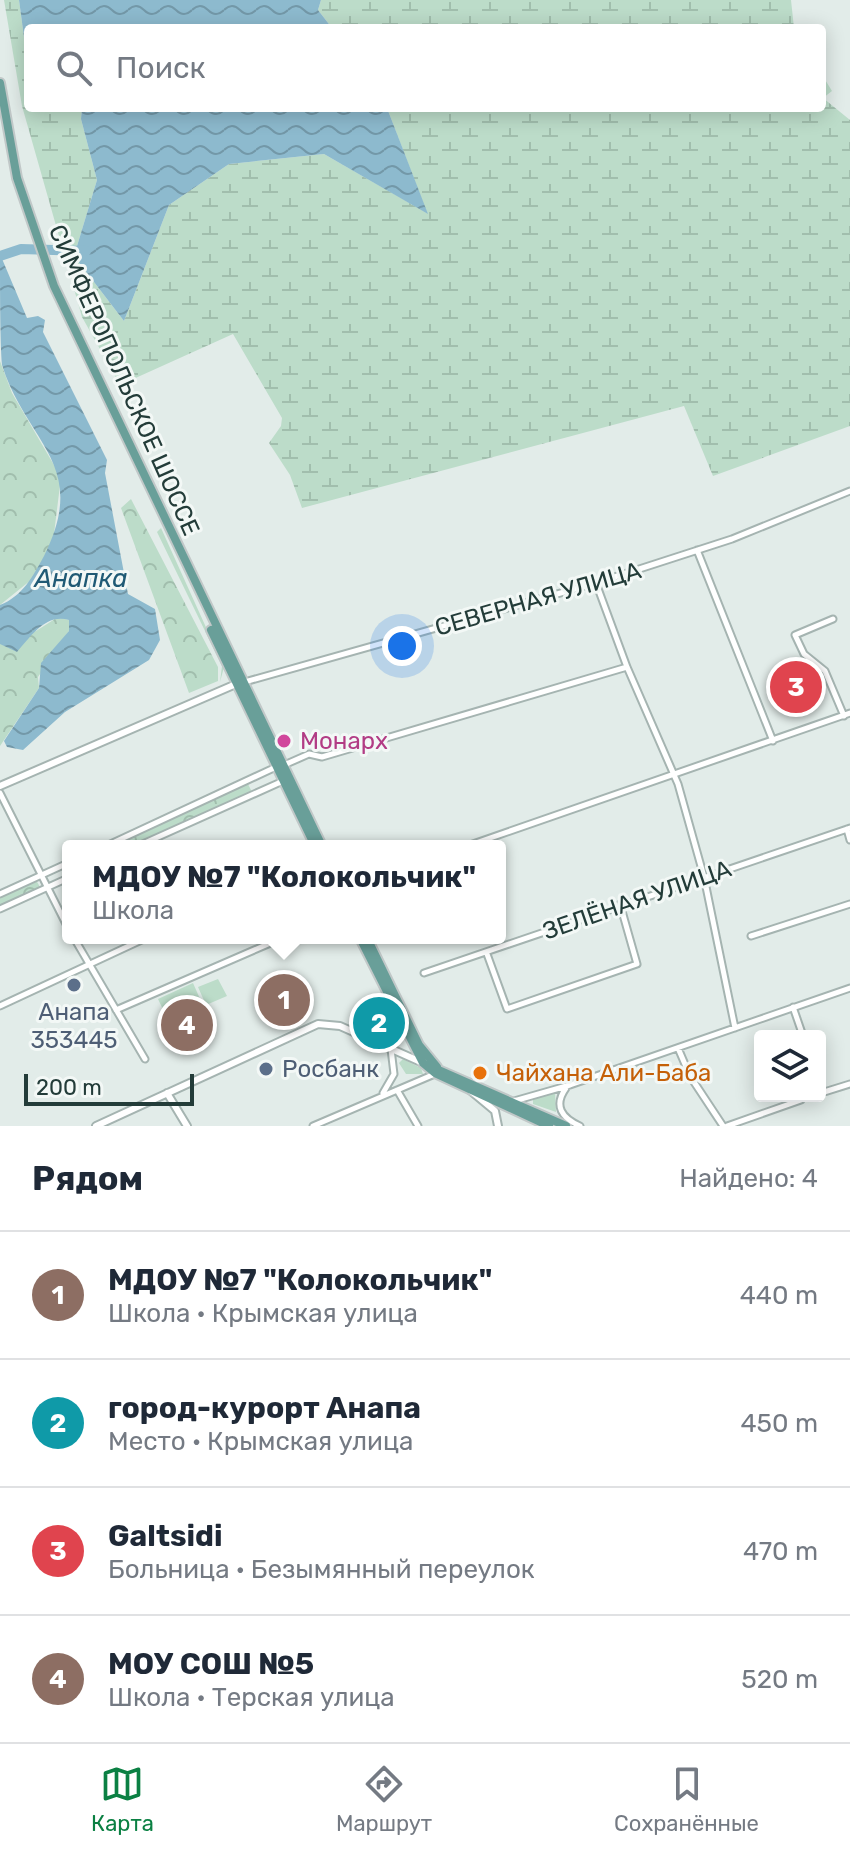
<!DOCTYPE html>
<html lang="ru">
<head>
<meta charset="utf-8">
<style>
	body { margin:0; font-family:Rubik,sans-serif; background:#f6f6f7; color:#1f2937 }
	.controls { position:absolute; right:24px; bottom:24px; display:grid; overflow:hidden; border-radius:8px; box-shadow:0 4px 20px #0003 }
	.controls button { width:72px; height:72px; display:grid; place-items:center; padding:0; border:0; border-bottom:2px solid #e0e1e3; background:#fff; color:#1f2937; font:40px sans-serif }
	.scale { position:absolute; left:24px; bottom:20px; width:170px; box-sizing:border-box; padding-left:8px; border:4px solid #233c39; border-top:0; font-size:22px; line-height:28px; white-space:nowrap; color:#233c39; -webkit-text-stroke:6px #f3f8f6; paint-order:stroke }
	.you { position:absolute; left:402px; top:646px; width:28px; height:28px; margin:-20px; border:6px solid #fff; border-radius:50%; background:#1a73e8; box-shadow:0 0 0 12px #1a73e833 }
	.badge { display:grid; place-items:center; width:52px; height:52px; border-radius:50%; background:#0b8043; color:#fff; font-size:26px; font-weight:700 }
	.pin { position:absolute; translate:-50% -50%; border:4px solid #fff; box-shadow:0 2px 8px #0006 }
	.popup { position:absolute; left:62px; top:840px; width:444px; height:104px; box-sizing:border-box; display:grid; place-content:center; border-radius:8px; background:#fff; filter:drop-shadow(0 2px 6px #0005); font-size:26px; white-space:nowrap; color:#747a83 }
	.popup b { font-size:30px; color:#1f2937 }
	.popup::after { content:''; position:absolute; left:50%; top:100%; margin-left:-16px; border:16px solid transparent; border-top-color:#fff }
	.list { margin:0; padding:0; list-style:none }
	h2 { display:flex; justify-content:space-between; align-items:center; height:104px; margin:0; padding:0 32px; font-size:34px }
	h2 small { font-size:26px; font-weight:400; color:#747a83 }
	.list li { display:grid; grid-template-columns:52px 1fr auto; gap:24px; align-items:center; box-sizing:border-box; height:128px; padding:0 32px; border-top:2px solid #e0e1e3 }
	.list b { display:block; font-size:30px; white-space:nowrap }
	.list p { margin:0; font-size:26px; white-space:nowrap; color:#747a83 }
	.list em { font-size:26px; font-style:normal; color:#747a83 }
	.icon { flex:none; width:44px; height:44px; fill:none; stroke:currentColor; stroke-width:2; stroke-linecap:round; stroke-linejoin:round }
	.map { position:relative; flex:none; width:850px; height:1126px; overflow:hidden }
	.search { position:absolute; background:#fff; box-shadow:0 4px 20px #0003; left:24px; right:24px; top:24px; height:88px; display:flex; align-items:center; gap:20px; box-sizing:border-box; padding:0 28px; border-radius:8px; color:#747a83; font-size:30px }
	.sheet { height:616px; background:#fff }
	nav { display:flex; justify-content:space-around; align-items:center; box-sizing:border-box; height:112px; border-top:2px solid #e0e1e3; background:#fff; font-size:22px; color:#747a83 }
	nav a { display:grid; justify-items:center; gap:4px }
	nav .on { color:#0b8043 }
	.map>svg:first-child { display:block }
	.grass { fill:#bcdcc9 }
	.wetland { fill:url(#wetland-marsh) }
	.park { fill:url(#park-crowns) }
	.water { fill:url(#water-waves) }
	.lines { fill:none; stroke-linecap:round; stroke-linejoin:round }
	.river { stroke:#8dbace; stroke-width:10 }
	.minor-casing { stroke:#a5b4b1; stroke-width:9 }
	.tertiary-casing { stroke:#a5b4b1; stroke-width:10 }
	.primary-casing { stroke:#c1c8c8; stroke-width:12 }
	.minor { stroke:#fff; stroke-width:5 }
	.tertiary { stroke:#fff; stroke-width:6 }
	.primary { stroke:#699f99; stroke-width:8 }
	.hotel-dot { fill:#d1479c; stroke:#f3f8f6; stroke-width:3 }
	.service-dot { fill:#5c6f8a; stroke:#f3f8f6; stroke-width:3 }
	.food-dot { fill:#e8710a; stroke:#f3f8f6; stroke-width:3 }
	.labels { text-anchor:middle; stroke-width:6; stroke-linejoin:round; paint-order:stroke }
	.street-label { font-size:24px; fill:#233c39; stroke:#f3f8f6 }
	.hotel-label { font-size:24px; fill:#b23c85; stroke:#f3f8f6; text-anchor:start }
	.service-label { font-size:24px; fill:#4e5e75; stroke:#f3f8f6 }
	.food-label { font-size:24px; fill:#c56008; stroke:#f3f8f6; text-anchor:start }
	.water-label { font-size:26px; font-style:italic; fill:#205a75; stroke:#f3f8f6 }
</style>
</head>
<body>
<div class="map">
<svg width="850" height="1126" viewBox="0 0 850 1126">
	<defs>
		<pattern id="wetland-marsh" width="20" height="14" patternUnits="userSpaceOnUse" patternTransform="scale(2)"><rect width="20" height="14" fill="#bcdcc9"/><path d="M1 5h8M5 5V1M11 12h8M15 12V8" fill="none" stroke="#a1bead"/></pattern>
		<pattern id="park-crowns" width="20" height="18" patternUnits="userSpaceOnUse" patternTransform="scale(2)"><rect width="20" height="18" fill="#bcdcc9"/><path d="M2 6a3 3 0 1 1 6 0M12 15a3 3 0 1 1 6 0" fill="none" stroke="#a1bead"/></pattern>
		<pattern id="water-waves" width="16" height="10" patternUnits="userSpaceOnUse" patternTransform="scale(2)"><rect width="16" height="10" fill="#8dbace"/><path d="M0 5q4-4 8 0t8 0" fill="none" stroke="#7398a8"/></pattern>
	</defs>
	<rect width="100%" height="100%" fill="#e2ece9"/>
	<!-- grass -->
	<path class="grass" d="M161 528 224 667 220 682 222 666 157 532Z
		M218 979 227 996 206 1005 198 987Z
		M193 983 204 1008 169 1022 158 999Z
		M403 1059 421 1068 423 1074H406L399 1063Z
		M555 1091 556 1112 533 1104V1098Z"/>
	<!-- wetland -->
	<path class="wetland" d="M4 0H19L28 67V108H82L81 119 97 180 74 256 124 321 169 205 229 164 324 154 427 213 387 108H822L824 78 832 91 823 98 850 120V426L713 476 684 406 302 508 290 475 269 443 281 426 282 418 233 334 120 385 82 317 22 106Z
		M321 0H791L794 28H332L318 10Z"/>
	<!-- park -->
	<path class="park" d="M0 361 12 393 61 477 53 542 31 580 0 605Z
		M131 499 218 667V681L189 693 121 508Z
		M58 617 69 620V631L38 677 39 688 0 746V644L36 631Z
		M247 782 252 792 134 846H109Z
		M36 880 40 887 0 905V896Z"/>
	<!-- water -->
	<path class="water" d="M19 0H321L318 10 332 28H28V67Z
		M82 108H387L428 214 324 154 229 164 169 205 124 321 74 256 97 180 81 119Z
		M0 254 27 318 38 316 45 320 43 332 107 460 105 473 128 594 155 609 160 640 149 660 65 712 23 750 7 747 4 741 39 688 41 663 69 631V620C46 613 31 636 17 652L0 644V605C23 596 33 576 44 556 90 464 27 444 2 365 0 341 0 281 0 254Z"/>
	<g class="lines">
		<!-- river -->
		<path class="river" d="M0 256 21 249 86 251"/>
		<defs>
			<path id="minor" d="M697 550 773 741
				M596 583 627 667 678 784 704 877 735 1028
				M833 619 795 635 804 654 825 671 844 716
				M241 683 596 583 732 539 850 491
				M284 765 309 754 322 757 627 667
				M0 793 68 928
				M847 829 850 840
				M106 846 276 767
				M138 846 283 781
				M467 846 850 713
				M0 894 68 863
				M0 909 68 878
				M751 936 850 904
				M74 938 145 1059
				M487 954 507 1009 637 964 620 904
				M424 973 850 828
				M0 1006 146 938
				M793 1007 803 1036
				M116 1010 282 938
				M678 1048 690 1076 723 1126
				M566 1088C553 1106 562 1118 580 1126
				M820 1089 821 1093 850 1084
				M397 1090 418 1126
				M383 1093 394 1074 391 1049
				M514 1101 570 1085 850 988
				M313 1126 437 1073
				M727 1126 801 1100"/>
			<path id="tertiary" d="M0 786 236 684
				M374 1040 393 1038 399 1031 400 1019
				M471 1091 495 1111 498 1126
				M167 1093 187 1126
				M96 1126 318 1024 340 1026 423 1063"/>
			<path id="primary" d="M0 83 17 178 54 286 322 846
				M211 630 315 846
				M360 938 423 1063 435 1073 549 1126
				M367 938 419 1045 437 1067
				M427 1065 566 1126"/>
		</defs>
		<!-- minor casing -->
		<use href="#minor" class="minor-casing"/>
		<!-- tertiary casing -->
		<use href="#tertiary" class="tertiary-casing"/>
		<!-- primary casing -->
		<use href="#primary" class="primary-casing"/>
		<!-- minor -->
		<use href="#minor" class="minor"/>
		<!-- tertiary -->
		<use href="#tertiary" class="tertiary"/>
		<!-- primary -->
		<use href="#primary" class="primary"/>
	</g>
	<!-- markers -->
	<circle class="hotel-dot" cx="284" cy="741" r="8"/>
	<g class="service-dot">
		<circle cx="74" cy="985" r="8"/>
		<circle cx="266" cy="1069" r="8"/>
	</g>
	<circle class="food-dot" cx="480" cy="1073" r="8"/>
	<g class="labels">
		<!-- street labels -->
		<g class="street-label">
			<text transform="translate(124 380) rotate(66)" y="8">СИМФЕРОПОЛЬСКОЕ ШОССЕ</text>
			<text transform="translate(538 599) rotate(-16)" y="8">СЕВЕРНАЯ УЛИЦА</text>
			<text transform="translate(637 900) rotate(-19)" y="8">ЗЕЛЁНАЯ УЛИЦА</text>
		</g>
		<!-- hotel labels -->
		<g class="hotel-label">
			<text x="300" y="749">Монарх</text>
		</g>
		<!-- service labels -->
		<g class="service-label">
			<text x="74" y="1020">Анапа<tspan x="74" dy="28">353445</tspan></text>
			<text x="282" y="1077" text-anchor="start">Росбанк</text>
		</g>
		<!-- food labels -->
		<g class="food-label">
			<text x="496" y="1081">Чайхана Али-Баба</text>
		</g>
		<!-- water labels -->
		<g class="water-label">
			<text x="81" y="587">Анапка</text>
		</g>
	</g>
</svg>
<div class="controls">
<button><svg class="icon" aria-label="layers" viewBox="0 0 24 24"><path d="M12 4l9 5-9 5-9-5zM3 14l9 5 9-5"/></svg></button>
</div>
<div class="scale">200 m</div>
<div class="you"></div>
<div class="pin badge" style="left:284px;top:1000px;background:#8d6e63">1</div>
<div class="popup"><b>МДОУ №7 &quot;Колокольчик&quot;</b>Школа</div>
<div class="pin badge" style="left:379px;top:1023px;background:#0f9aa8">2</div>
<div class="pin badge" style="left:796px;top:687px;background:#e0444e">3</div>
<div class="pin badge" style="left:187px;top:1025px;background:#8d6e63">4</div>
<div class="search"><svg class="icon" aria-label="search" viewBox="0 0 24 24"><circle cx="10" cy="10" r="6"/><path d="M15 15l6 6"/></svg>Поиск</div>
</div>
<section class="sheet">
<h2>Рядом<small>Найдено: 4</small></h2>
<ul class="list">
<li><span class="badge" style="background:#8d6e63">1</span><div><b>МДОУ №7 &quot;Колокольчик&quot;</b><p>Школа · Крымская улица</p></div><em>440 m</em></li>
<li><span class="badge" style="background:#0f9aa8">2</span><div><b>город-курорт Анапа</b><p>Место · Крымская улица</p></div><em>450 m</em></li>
<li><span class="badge" style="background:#e0444e">3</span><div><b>Galtsidi</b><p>Больница · Безымянный переулок</p></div><em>470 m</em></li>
<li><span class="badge" style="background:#8d6e63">4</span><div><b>МОУ СОШ №5</b><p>Школа · Терская улица</p></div><em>520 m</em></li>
</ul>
</section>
<nav>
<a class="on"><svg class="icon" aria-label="map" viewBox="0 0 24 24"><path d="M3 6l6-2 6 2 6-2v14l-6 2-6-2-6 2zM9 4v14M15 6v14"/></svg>Карта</a>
<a><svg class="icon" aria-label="directions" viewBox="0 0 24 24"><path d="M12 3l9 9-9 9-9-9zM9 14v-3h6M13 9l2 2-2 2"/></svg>Маршрут</a>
<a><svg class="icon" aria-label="saved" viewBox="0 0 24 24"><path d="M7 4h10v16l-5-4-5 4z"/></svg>Сохранённые</a>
</nav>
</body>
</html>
